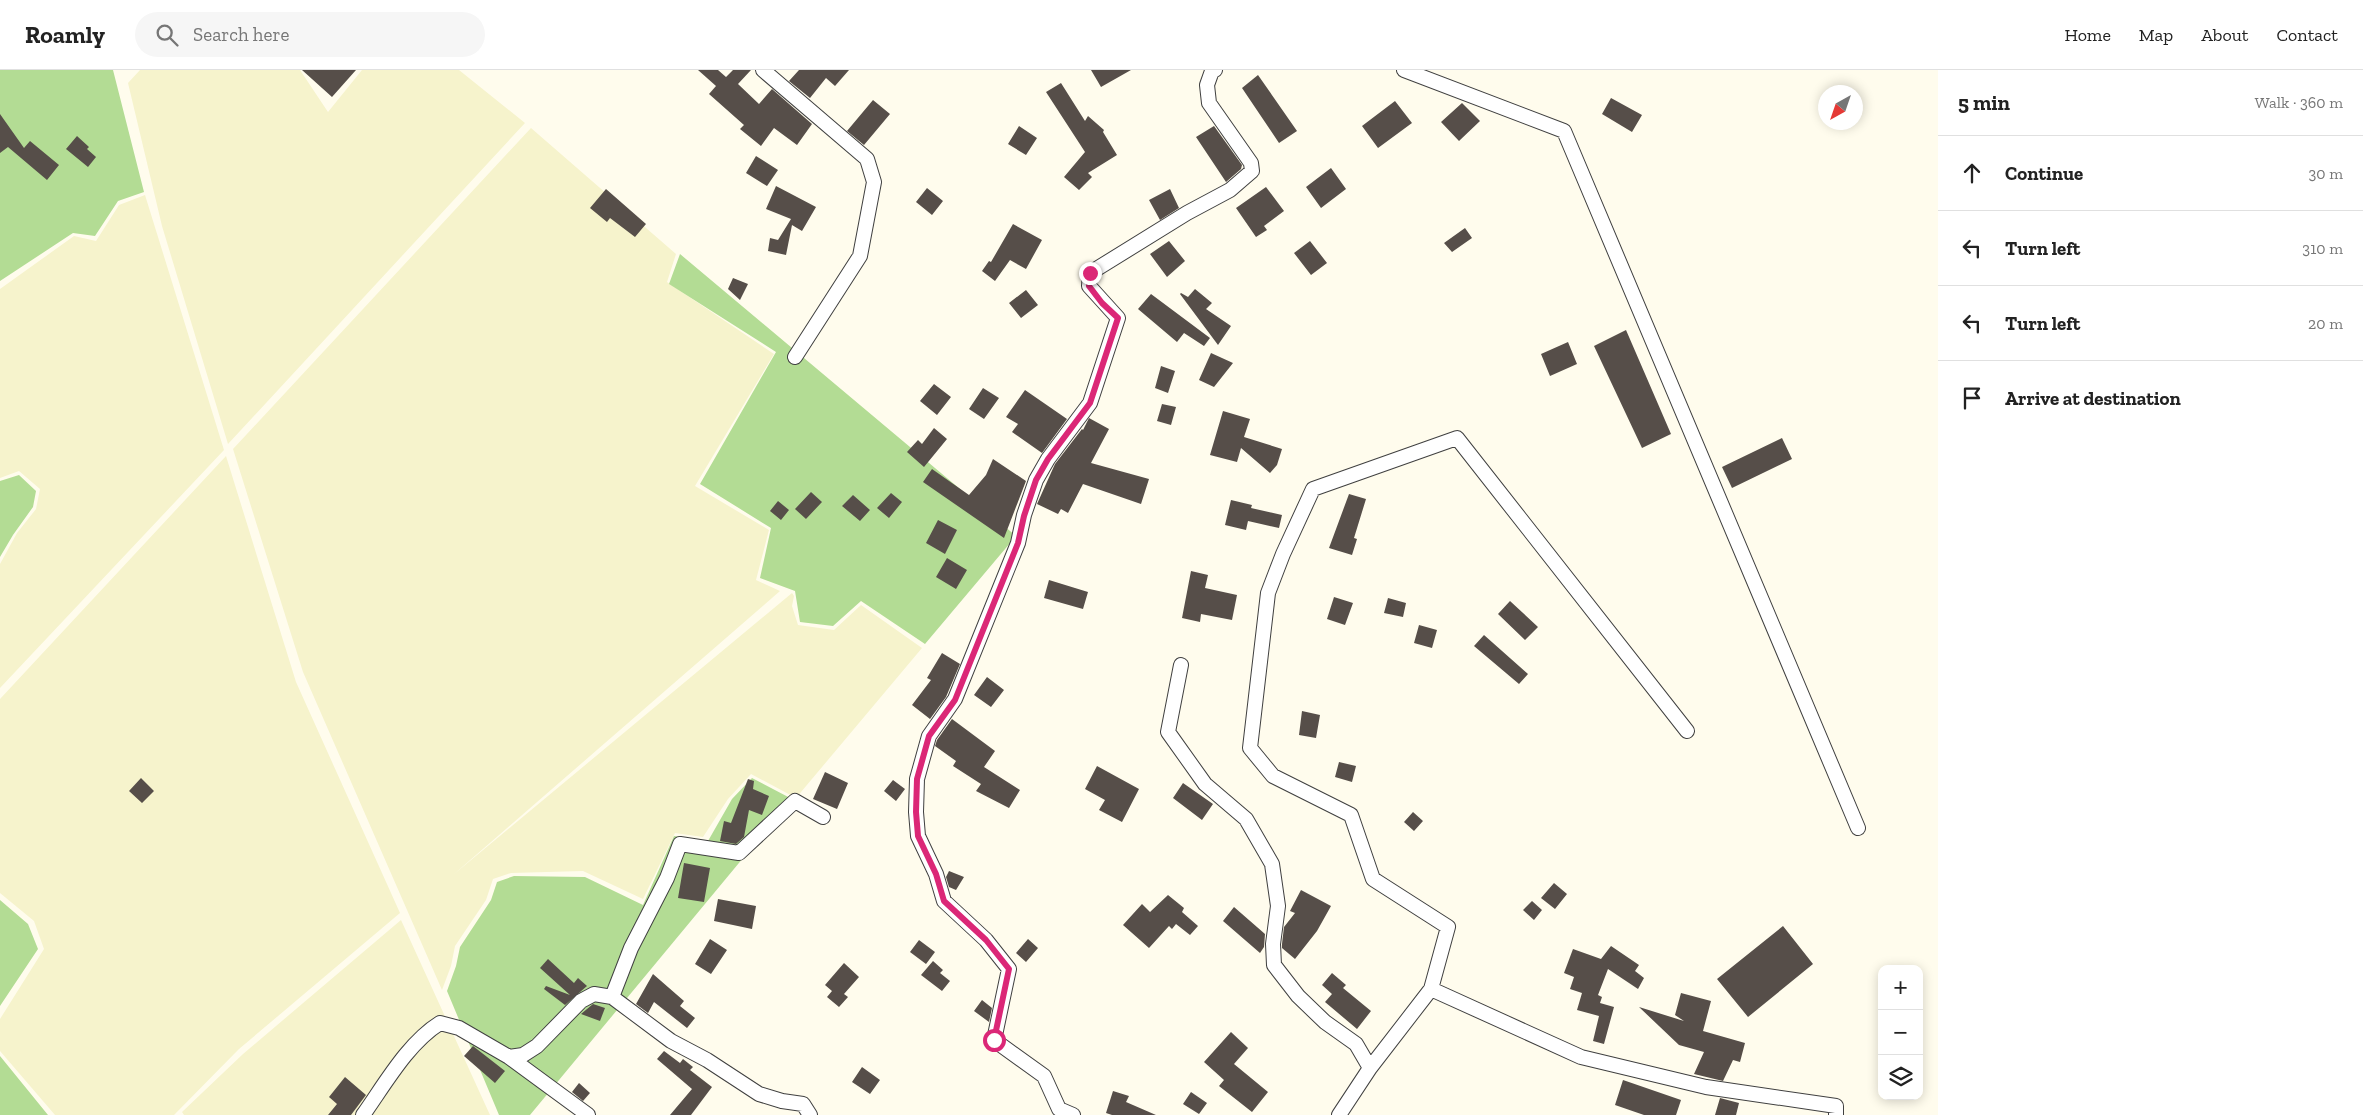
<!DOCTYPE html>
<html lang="en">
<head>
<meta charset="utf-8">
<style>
	body { margin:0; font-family:"Zilla Slab",serif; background:#f6f6f6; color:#222 }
	.controls { position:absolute; right:15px; bottom:15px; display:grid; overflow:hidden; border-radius:10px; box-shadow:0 2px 12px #0003 }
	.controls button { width:45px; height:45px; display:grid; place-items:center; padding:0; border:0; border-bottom:1px solid #e0e0e0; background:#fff; color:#222; font:25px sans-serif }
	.compass { position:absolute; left:1818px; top:15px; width:45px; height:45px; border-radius:50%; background:#fff; box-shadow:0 2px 12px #0003; rotate:220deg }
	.stop { position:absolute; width:15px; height:15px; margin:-11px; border:4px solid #db2777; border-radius:50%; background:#fff }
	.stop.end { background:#db2777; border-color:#fff; box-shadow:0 1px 5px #0008 }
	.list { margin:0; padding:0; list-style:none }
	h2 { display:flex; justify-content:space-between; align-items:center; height:65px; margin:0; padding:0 20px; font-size:21px }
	h2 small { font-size:16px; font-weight:400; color:#767676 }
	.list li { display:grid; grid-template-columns:32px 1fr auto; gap:15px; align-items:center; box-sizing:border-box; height:75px; padding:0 20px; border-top:1px solid #e0e0e0 }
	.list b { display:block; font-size:19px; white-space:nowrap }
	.list em { font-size:16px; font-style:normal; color:#767676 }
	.icon { flex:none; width:28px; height:28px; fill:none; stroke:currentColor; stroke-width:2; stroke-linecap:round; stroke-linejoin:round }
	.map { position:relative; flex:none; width:1938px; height:1045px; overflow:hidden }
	header { display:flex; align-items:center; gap:30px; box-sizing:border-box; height:70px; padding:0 25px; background:#fff; border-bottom:1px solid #e0e0e0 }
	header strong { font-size:24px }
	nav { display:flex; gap:28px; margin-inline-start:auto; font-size:18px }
	.search { width:350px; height:45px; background:#f6f6f6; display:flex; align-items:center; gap:12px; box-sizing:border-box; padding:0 18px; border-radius:28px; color:#767676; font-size:19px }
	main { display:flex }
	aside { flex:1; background:#fff }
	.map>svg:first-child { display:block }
	.farmland { fill:#f6f3cc }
	.forest { fill:#b3dc94 }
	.building { fill:#564e49 }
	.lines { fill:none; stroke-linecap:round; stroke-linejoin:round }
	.minor-casing { stroke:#404040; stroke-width:16 }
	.minor { stroke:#fff; stroke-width:14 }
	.route { stroke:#db2777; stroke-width:6 }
</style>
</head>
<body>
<header>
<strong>Roamly</strong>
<div class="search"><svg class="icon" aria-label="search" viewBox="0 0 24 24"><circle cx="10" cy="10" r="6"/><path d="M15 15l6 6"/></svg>Search here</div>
<nav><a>Home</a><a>Map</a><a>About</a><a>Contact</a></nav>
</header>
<main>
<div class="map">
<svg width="1938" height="1045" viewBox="0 0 1938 1045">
	<rect width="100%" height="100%" fill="#fffced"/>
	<!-- farmland -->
	<path class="farmland" d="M140 0H300L328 42 362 0H459L525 53 228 374 162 156 128 13Z
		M531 58 676 184 667 212 774 284 695 416 769 460 756 510 780 521 453 805 792 523 794 526 792 536 798 555 834 560 861 535 922 578 796 728 751 704 728 729 703 767 675 763 643 829 583 801 511 803 493 809 486 830 455 876 451 896 442 920 303 602 233 379Z
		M145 125 224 380 0 618V494L17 463 36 439 40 419 19 401 0 408V219L74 166 96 171 119 135Z
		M226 386 296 612 400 843 239 979 174 1045H55L0 981V949L44 879 34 851 0 823V629Z
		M401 850 490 1045H184L182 1042 243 984Z"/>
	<!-- forest -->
	<path class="forest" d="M0 0H113L144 122 118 131 95 166 73 163 0 211Z
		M680 184 1016 466 925 574 861 531 833 556 800 552 795 521 760 508 771 458 700 414 776 282 669 214Z
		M19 405 36 421 33 437 13 465 0 487V411Z
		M752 708 792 729 530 1045H499L447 921 456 896 460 877 491 830 497 812 514 806 585 807 643 835 674 766 708 771 732 729Z
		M0 830 28 854 38 879 0 936Z
		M0 986 48 1045H0Z"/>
	<!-- building -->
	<path class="building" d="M302 0H356L332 27Z
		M698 0H718L726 7 733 0H751L738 14 759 34 772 19 812 54 797 75 774 58 761 76 740 59 744 55 709 24 716 16Z
		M799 0H849L835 16 826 8 810 28 789 11Z
		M1091 0H1131L1101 17Z
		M1258 5 1297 61 1279 73 1242 18Z
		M1061 13 1085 51 1088 46 1104 60 1103 62 1117 85 1088 103 1092 107 1079 120 1064 107 1085 82 1046 22Z
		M1611 28 1642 45 1632 62 1602 44Z
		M873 30 890 44 864 75 847 61Z
		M1395 31 1412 53 1378 78 1362 56Z
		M1462 33 1480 51 1459 71 1441 52Z
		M0 44 24 78 30 71 59 95 47 110 8 77 0 83Z
		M1019 56 1037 68 1026 85 1008 74Z
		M1214 56 1242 95 1241 99 1226 112 1196 67Z
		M77 66 89 77 87 79 96 87 88 97 66 79Z
		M756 86 778 100 767 116 746 103Z
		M1331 98 1346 119 1321 138 1306 117Z
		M776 116 816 137 802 161 792 155 786 185 768 181 770 168 778 170 791 149 766 139Z
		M1266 117 1284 141 1264 156 1267 160 1256 167 1236 138Z
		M927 118 943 131 932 145 916 132Z
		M606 119 646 154 635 167 610 148 607 152 590 138Z
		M1170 119 1179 138 1160 150 1149 130Z
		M1013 154 1042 170 1026 199 1010 190 995 211 982 201 989 191 991 192Z
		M1465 158 1472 168 1452 182 1444 173Z
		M1169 171 1185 191 1167 207 1150 184Z
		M1310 171 1327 193 1311 205 1294 183Z
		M733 208 748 214 740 230 728 219Z
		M1195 219 1212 233 1206 239 1231 256 1218 275 1180 224 1181 223 1188 227Z
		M1026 220 1038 235 1021 248 1009 233Z
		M1151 224 1210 268 1204 276 1184 263 1177 272 1138 239Z
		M1626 260 1671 364 1642 378 1594 276Z
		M1568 272 1577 294 1550 306 1541 284Z
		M1211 283 1233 293 1214 317 1199 310Z
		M1161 296 1175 301 1168 323 1155 318Z
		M934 314 951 327 937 345 920 331Z
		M983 318 999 328 984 349 969 339Z
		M1025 320 1067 349 1042 383 1012 362 1018 354 1006 347Z
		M1162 334 1176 337 1171 355 1157 351Z
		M1223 341 1250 349 1244 367 1282 379 1277 395 1270 403 1241 378 1237 392 1210 385Z
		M1089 348 1109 359 1091 393 1149 409 1141 434 1083 414 1068 443 1061 439 1058 444 1037 434 1055 394 1082 359 1083 360Z
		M934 358 947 369 924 397 907 382 918 370 922 374Z
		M1782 368 1792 389 1732 418 1722 397Z
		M993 389 1026 411 1004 468 923 412 932 399 969 425 986 405Z
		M811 422 822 432 806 449 795 439Z
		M891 423 902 432 889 448 877 438Z
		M1349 424 1366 429 1354 468 1357 469 1352 485 1329 478Z
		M853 425 870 440 860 451 842 436Z
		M1231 430 1252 435 1251 438 1282 445 1279 458 1248 451 1246 460 1225 455Z
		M778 431 789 440 781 450 770 441Z
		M938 450 957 460 945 484 926 473Z
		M947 488 967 500 956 519 936 507Z
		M1191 501 1208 505 1205 518 1237 525 1232 550 1201 544 1200 552 1182 548Z
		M1049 510 1088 522 1083 539 1044 528Z
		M1334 527 1353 533 1345 555 1327 549Z
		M1388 528 1406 533 1403 547 1384 543Z
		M1510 531 1538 557 1525 570 1498 544Z
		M1419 555 1437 560 1432 578 1414 573Z
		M1484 565 1528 604 1519 614 1474 576Z
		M942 583 960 594 946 627 930 649 912 635 931 610 927 608Z
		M987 607 1004 620 991 637 974 625Z
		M1302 641 1320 645 1316 668 1299 665Z
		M952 649 995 681 984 697 1020 720 1009 738 976 721 981 714 953 696 956 691 935 676 937 670Z
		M1339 692 1356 696 1352 712 1335 707Z
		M1097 696 1139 719 1122 752 1099 740 1105 730 1085 719Z
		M825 702 848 713 837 739 813 729Z
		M141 708 154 721 142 733 129 721Z
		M748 709 754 711 753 719 769 726 762 745 749 740 744 767 736 774 720 771 724 751 731 753Z
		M893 710 905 719 896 731 884 721Z
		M1183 713 1213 734 1202 750 1173 728Z
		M1413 742 1423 751 1414 761 1404 752Z
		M684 793 710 798 704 832 678 828Z
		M949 801 964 807 956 820 949 817 946 807Z
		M1554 813 1567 824 1555 839 1541 828Z
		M1301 820 1331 836 1317 861 1295 889 1282 878V874L1284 857 1295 843 1290 841Z
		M1168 825 1184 838 1182 842 1198 856 1190 865 1176 854 1172 859 1169 856 1149 878 1123 855 1142 834 1150 842Z
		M718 829 756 836 752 859 714 851Z
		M1532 831 1542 840 1534 850 1523 840Z
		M1234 837 1265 864 1264 877 1260 883 1223 851Z
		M1783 856 1813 894 1748 947 1717 909Z
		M710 869 727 880 711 904 695 894Z
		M1028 869 1038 878 1026 892 1016 883Z
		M919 870 935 882 926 894 910 882Z
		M1611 876 1639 895 1635 901 1644 908 1638 919 1608 899 1598 925 1602 927 1600 933 1614 937 1604 974 1593 971 1599 946 1577 940 1582 923 1570 919 1574 907 1564 903 1573 879 1601 889Z
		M548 889 574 913 578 908 587 916 565 935 544 919 546 916 570 925 540 898Z
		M933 891 943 900 940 903 950 911 942 921 921 905Z
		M844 893 859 907 844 924 848 927 839 937 827 927 832 921 825 915Z
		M1332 903 1346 915 1343 918 1371 941 1357 959 1325 932 1332 924 1322 915Z
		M653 904 684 931 680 936 695 948 687 958 654 932 648 943 636 934Z
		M1681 923 1711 931 1703 961 1745 973 1740 992 1733 990 1723 1011 1694 1004 1704 982 1679 975 1639 937 1684 951 1675 945Z
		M982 930 992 938 989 952 974 941Z
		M593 934 605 938 600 951 581 944Z
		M1231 962 1248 978 1234 994 1268 1022 1252 1042 1219 1016 1224 1010 1204 992Z
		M473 976 505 1001 495 1013 464 986Z
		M664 981 680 993 683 989 693 997 690 1000 712 1017 691 1045H670L692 1019 657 989Z
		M862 997 880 1010 870 1024 852 1012Z
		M345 1007 366 1025 351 1045H328L337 1034 329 1027Z
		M1623 1010 1681 1030 1676 1045H1644L1615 1035Z
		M579 1013 590 1023 583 1031 572 1022Z
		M1113 1021 1129 1026 1126 1032 1156 1045H1112L1106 1043Z
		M1191 1022 1207 1033 1199 1044 1183 1034Z
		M1720 1028 1739 1033 1736 1045H1715Z"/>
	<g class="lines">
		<defs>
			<path id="minor" d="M763 0 867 89 874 112 860 186 795 287
				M1404 0 1564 61 1858 758
				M1181 595 1168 662 1205 714 1246 749 1272 794 1278 836 1273 874 1274 895 1298 926 1325 952 1356 974 1370 998
				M1687 661 1457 368 1313 419 1283 484 1268 523 1250 678 1273 706 1351 745 1373 809 1448 857 1431 919 1581 987 1706 1017 1836 1036V1045
				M612 927 671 971 707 990 759 1024 782 1031 803 1034 810 1045
				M509 987 588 1045
				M363 1045C385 1014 408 973 440 953L459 958 509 987 523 985 537 976 581 931 594 924 612 927 631 878 667 808 680 774 739 783 795 731 823 747
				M1073 1045 1059 1039 1044 1006 994 970 1009 899 986 870 944 831 936 804 918 766 916 742 917 709 929 666 955 629 1018 473 1024 445 1036 410 1048 389 1090 333 1118 248 1089 216 1090 203 1187 143 1230 120 1252 101 1251 93 1209 33 1207 15 1212 1 1215 0
				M1339 1045 1370 998 1431 919"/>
		</defs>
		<!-- minor casing -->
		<use href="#minor" class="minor-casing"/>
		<!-- minor -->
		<use href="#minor" class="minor"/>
	</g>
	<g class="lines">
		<!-- route -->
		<path class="route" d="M994 970 1009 899 986 870 944 831 936 804 918 766 916 742 917 709 929 666 955 630 1018 473 1024 446 1036 410 1048 389 1090 333 1118 248 1102 233 1089 216 1090 203"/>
	</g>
</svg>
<div class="controls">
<button>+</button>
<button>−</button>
<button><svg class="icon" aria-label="layers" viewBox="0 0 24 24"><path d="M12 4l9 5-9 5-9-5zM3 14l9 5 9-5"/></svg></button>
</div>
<svg class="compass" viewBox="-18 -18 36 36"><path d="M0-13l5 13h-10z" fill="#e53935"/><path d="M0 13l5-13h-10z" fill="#767676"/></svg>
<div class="stop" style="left:994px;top:970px"></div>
<div class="stop end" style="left:1090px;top:203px"></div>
</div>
<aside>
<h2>5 min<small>Walk · 360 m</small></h2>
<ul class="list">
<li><svg class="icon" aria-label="ahead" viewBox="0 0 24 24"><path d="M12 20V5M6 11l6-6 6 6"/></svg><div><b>Continue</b></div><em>30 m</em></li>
<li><svg class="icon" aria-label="left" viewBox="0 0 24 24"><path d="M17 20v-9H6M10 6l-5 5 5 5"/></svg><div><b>Turn left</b></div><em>310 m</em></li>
<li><svg class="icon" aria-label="left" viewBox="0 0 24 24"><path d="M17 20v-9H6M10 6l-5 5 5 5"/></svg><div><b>Turn left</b></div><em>20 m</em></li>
<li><svg class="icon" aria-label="arrive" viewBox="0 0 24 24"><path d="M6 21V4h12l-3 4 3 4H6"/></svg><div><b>Arrive at destination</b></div></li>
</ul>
</aside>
</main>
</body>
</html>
